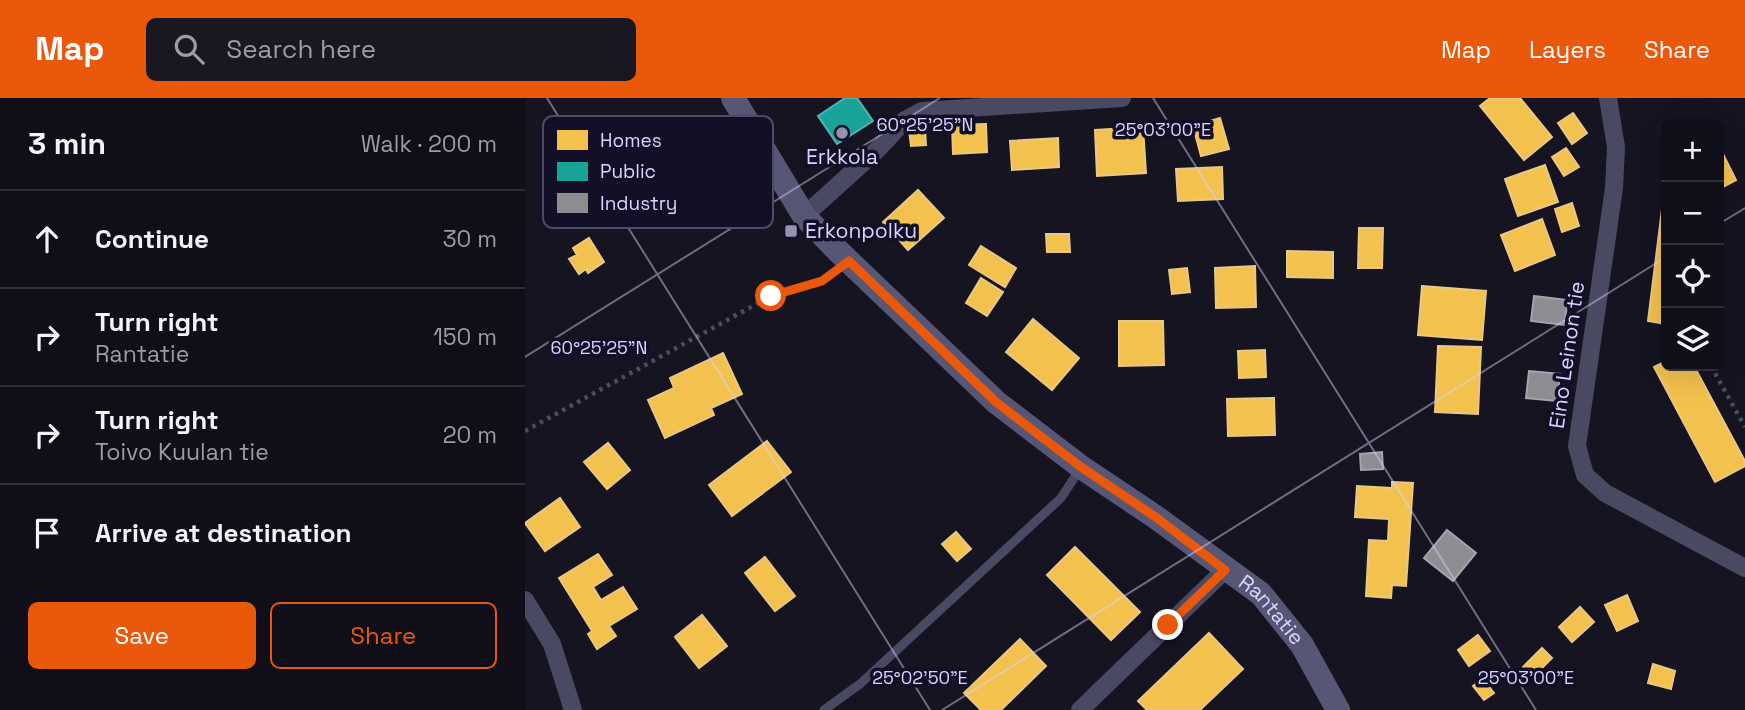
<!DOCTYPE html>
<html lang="en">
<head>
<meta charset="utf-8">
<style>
	body { margin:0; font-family:"Space Grotesk",sans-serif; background:#191822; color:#f1f3f6 }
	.controls { position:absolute; right:21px; top:21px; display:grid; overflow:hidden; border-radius:10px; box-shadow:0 7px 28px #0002 }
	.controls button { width:63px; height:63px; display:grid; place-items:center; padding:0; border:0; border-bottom:2px solid #302f38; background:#100f19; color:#f1f3f6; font:35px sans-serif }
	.stop { position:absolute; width:21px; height:21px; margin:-16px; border:5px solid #ea580c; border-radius:50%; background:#fff }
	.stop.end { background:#ea580c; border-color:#fff; box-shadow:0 2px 7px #0008 }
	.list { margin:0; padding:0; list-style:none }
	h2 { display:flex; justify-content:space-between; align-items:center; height:91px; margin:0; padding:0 28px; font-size:30px }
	h2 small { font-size:23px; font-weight:400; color:#9c9ca2 }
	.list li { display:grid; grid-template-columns:46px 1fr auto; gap:21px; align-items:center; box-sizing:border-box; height:98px; padding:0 28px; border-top:2px solid #302f38 }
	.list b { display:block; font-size:26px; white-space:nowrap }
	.list p { margin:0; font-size:23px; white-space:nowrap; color:#9c9ca2 }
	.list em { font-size:23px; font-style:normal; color:#9c9ca2 }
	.actions { display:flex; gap:14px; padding:21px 28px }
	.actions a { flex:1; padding:16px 0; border:2px solid #ea580c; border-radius:10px; text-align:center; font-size:24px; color:#ea580c }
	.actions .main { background:#ea580c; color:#fff }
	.icon { flex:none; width:38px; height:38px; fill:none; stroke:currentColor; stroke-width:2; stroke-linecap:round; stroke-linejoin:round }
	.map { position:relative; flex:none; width:1220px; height:612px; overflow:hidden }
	header { display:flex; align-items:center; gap:42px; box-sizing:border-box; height:98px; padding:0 35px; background:#ea580c; color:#fff }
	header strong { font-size:33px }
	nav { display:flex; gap:38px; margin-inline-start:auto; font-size:24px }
	.search { width:490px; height:63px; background:#191822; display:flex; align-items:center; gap:18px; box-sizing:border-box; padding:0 24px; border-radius:10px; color:#9c9ca2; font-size:26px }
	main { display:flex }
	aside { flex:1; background:#100f19 }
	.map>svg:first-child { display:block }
	.homes { fill:#f2c14e; stroke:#eac783; stroke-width:2 }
	.public { fill:#17a398; stroke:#51b2b7; stroke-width:2 }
	.industry { fill:#8d8d92; stroke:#a4a2b3; stroke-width:2 }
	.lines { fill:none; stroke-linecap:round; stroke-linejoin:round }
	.path { stroke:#44505f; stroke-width:4.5; stroke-dasharray:3.5 5; stroke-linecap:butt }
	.lane { stroke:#4a4962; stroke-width:9 }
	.street { stroke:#4a4962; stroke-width:18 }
	.secondary { stroke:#575674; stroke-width:24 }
	.route { stroke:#ea580c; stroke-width:9 }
	.ticks { fill:none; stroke:#d9d4ff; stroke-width:2; stroke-opacity:0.45 }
	.poi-dot { fill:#9591b1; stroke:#130f26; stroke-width:2.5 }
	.labels { text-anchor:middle; stroke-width:7; stroke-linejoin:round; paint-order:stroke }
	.poi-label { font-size:21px; fill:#d9d4ff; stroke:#130f26 }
	.street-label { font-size:21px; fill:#d9d4ff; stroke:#130f26 }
	.key { fill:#130f26; stroke:#4e4a67; stroke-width:2 }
	.key-label { font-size:19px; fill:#d9d4ff }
	.ticks-label { font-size:18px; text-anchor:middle; fill:#d9d4ff; stroke:#130f26; stroke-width:7; stroke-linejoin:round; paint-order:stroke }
</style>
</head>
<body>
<header>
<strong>Map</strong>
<div class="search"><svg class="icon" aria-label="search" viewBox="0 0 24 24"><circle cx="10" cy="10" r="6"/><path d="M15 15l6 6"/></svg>Search here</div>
<nav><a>Map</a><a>Layers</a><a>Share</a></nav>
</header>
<main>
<aside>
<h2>3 min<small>Walk · 200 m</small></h2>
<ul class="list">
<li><svg class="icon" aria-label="ahead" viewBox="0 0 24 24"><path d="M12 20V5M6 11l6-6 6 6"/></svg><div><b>Continue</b></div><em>30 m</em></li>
<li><svg class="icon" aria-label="right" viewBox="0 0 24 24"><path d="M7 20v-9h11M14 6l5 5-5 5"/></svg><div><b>Turn right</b><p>Rantatie</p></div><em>150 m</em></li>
<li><svg class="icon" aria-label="right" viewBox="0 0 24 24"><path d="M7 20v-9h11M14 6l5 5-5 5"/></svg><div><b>Turn right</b><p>Toivo Kuulan tie</p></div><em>20 m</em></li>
<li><svg class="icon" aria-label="arrive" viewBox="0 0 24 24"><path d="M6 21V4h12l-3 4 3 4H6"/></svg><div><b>Arrive at destination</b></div></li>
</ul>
<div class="actions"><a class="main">Save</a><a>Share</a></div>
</aside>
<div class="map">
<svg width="1220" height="612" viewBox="0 0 1220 612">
	<rect width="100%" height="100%" fill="#161421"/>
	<!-- homes -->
	<path class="homes" d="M965 0H995L1027 39 999 62 955 8Z
		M1048 15 1062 35 1047 46 1033 25Z
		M695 20 704 51 676 58 668 28Z
		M461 26 462 54 428 56 427 27Z
		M618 29 621 75 572 78 570 32Z
		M400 31 401 47 386 48 384 32Z
		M533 40 534 69 487 72 485 43Z
		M1194 48 1211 82 1194 91Z
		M1041 50 1054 69 1039 78 1027 59Z
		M1020 67 1033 104 993 118 980 81Z
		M697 69 698 101 653 103 651 71Z
		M393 92 419 120 383 152 358 124Z
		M1138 103 1141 104V226L1123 223Z
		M1047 105 1054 128 1037 134 1030 111Z
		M1017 121 1030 157 990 173 976 137Z
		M834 130H858L857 170H833Z
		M521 136H544L545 154H522Z
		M64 140 79 164 63 175 61 171 54 176 44 161 52 157 48 150Z
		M456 148 491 170 480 189 444 167Z
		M762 153 808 154V180L762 179Z
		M730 168 731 209 691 210 690 170Z
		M662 170 665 194 647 196 644 172Z
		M456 180 478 194 462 218 441 205Z
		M897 188 961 193 957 242 893 237Z
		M508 221 554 260 527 292 481 254Z
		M594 223H638L639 267 594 268Z
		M913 248 956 249 953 316 910 314Z
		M740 252 741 279 714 280 713 253Z
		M198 255 217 296 186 310 189 317 140 340 123 302 149 290 145 280Z
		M1141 263V268H1169L1220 363V368L1190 384 1129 269Z
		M749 300 750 337 703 338 702 301Z
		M242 343 266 374 207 418 184 387Z
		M83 345 105 372 82 391 59 364Z
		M867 384 888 385 881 488 867 487 866 500 841 498 844 442 863 443 864 421 830 419 832 388 867 390Z
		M35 400 55 429 20 453 0 425Z
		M431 434 446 451 432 463 417 446Z
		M550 449 615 514 586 542 522 477Z
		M73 456 87 477 68 489 76 502 98 489 112 511 84 528 91 538 72 551 63 536 67 533 34 480Z
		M240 459 270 498 250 513 220 475Z
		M1102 497 1113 523 1092 533 1080 507Z
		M1055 509 1069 524 1047 544 1034 529Z
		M177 517 202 548 174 570 150 539Z
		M684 535 718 571 675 612H622L613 603Z
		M953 537 965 553 944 568 933 552Z
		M495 541 521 568 476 612H456L439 595Z
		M1017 550 1027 560 1008 579 998 569Z
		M1128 566 1150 573 1146 591 1123 585Z
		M958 581 969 595 959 602 948 588Z"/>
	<!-- public -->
	<path class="public" d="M320 0H332L348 23 312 46 293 18Z"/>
	<!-- industry -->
	<path class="industry" d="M1009 198 1043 202 1039 227 1006 223Z
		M1004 273 1035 276 1032 303 1001 300Z
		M857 354 858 371 836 372 835 356Z
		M922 432 951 455 928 483 899 460Z"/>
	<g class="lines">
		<!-- path -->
		<path class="path" d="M1194 141 1198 116
			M1186 268 1220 329
			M0 333 246 198 297 183 306 176"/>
		<!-- lane -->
		<path class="lane" d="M299 612 335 586 536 400 555 371"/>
		<!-- street -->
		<path class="street" d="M1083 0 1091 49 1089 90 1052 348 1060 377 1080 395 1220 470
			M279 118 352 52 380 22 397 13 597 0
			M0 502 27 546 48 612
			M555 612 700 472"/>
		<!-- secondary -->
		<path class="secondary" id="s1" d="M208 0 279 118 312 152 471 304 556 369 632 420 736 496 777 547 813 612"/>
	</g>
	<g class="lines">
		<!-- route -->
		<path class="route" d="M246 198 297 183 324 163 471 304 556 369 632 420 700 472 643 527"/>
	</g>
	<!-- ticks -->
	<path class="ticks" d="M22 0 405 612M628 0 1011 612M1194 126 1220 110M0 259 415 0M417 612 1141 159"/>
	<!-- markers -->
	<g class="poi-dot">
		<circle cx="317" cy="35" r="7"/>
		<rect x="259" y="126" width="14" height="14" rx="3.5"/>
	</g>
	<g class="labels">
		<!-- poi labels -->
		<g class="poi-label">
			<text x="317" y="66">Erkkola</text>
			<text x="280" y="140" text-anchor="start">Erkonpolku</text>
		</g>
		<!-- street labels -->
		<g class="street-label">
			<text transform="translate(1042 257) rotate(-82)" y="7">Eino Leinon tie</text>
			<text dy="7" stroke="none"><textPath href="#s1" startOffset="751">Rantatie</textPath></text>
		</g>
	</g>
	<!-- legend -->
	<rect x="18" y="18" width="230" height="112" rx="10" class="key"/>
	<rect x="32" y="32" width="31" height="20" fill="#f2c14e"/>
	<rect x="32" y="64" width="31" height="19" fill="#17a398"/>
	<rect x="32" y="95" width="31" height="20" fill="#8d8d92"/>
	<g class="key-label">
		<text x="75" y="49">Homes</text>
		<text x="75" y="80">Public</text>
		<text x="75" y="112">Industry</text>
	</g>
	<g class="ticks-label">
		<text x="400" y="33">60°25'25"N</text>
		<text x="638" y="38">25°03'00"E</text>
		<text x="74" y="256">60°25'25"N</text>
		<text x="395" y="586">25°02'50"E</text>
		<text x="1001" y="586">25°03'00"E</text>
	</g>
</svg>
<div class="controls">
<button>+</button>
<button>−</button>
<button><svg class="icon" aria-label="locate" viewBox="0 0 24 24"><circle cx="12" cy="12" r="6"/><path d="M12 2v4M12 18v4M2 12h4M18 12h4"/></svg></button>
<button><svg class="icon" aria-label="layers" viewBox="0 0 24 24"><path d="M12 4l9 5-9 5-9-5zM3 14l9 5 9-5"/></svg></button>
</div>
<div class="stop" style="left:246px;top:198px"></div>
<div class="stop end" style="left:643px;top:527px"></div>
</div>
</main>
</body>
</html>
